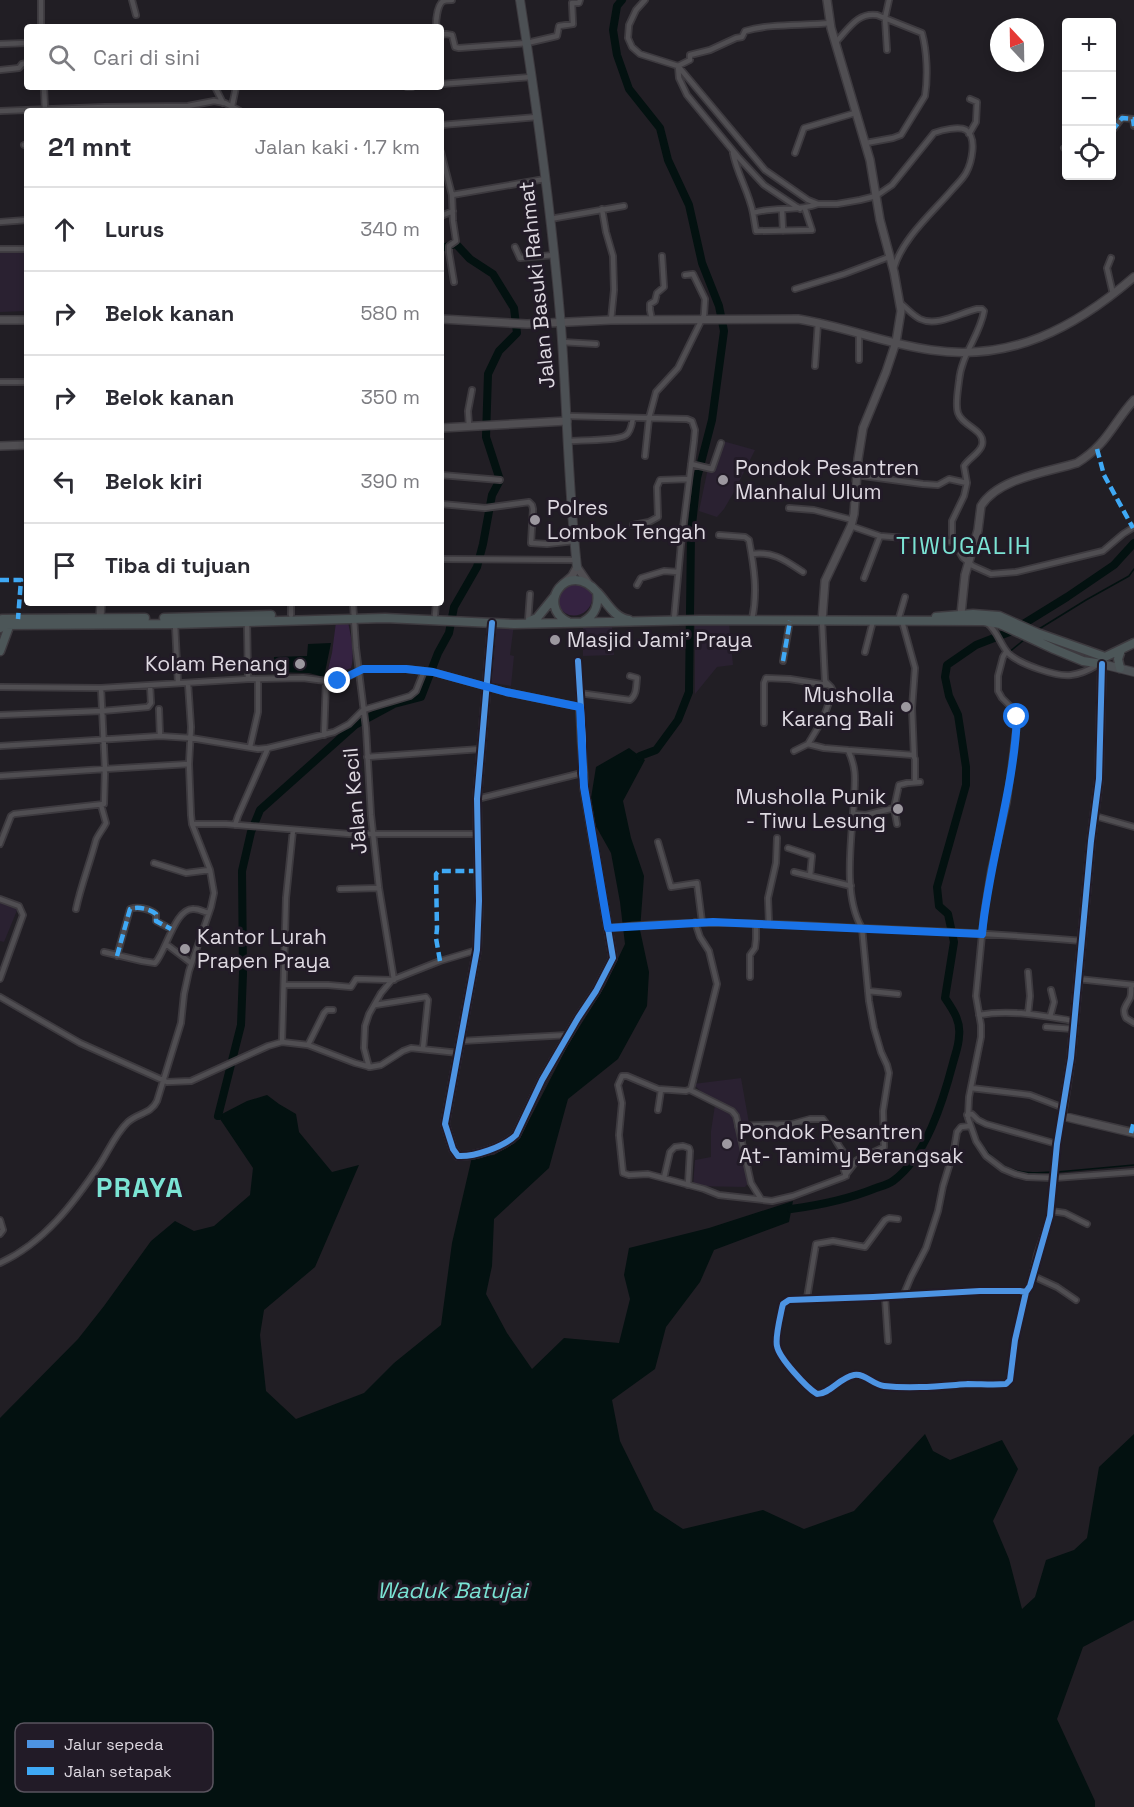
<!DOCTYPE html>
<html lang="id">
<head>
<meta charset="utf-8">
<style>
	body { margin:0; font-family:"Space Grotesk",sans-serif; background:#f7f7f7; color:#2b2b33 }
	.controls { position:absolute; right:18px; top:18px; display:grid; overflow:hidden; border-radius:6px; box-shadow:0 3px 9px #0003 }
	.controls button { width:54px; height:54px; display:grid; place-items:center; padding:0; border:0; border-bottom:2px solid #e1e1e2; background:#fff; color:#2b2b33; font:30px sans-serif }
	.compass { position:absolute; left:990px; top:18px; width:54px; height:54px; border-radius:50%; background:#fff; box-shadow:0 3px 9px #0003; rotate:338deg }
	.stop { position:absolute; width:18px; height:18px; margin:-14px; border:4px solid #1a73e8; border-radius:50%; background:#fff }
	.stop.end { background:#1a73e8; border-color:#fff; box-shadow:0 2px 6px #0008 }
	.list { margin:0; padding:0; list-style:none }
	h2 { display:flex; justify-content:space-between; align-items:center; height:78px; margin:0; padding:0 24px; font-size:26px }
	h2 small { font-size:20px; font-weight:400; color:#7c7c81 }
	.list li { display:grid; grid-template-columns:39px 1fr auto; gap:18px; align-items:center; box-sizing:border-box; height:84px; padding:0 24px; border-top:2px solid #e1e1e2 }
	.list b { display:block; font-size:22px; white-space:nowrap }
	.list em { font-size:20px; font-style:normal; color:#7c7c81 }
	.icon { flex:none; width:33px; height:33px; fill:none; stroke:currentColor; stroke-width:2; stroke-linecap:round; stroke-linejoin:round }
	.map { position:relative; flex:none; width:1134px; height:1807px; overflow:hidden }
	.search { position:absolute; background:#fff; box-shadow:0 3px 9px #0003; left:24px; top:24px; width:420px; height:66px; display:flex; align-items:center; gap:15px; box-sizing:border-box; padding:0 21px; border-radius:6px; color:#7c7c81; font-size:22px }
	.panel { position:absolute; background:#fff; box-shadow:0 3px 9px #0003; left:24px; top:108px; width:420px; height:498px; border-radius:6px }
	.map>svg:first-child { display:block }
	.built { fill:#2a2131 }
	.green { fill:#352341 }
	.water { fill:#031110 }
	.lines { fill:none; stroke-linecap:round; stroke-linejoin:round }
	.stream { stroke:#031110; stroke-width:1.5 }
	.river { stroke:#031110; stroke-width:8 }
	.street-casing { stroke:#3d3a3f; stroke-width:8 }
	.secondary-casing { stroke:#3d3a3f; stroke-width:10 }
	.primary-casing { stroke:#3d3a3f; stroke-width:10 }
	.highway-casing { stroke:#3d3a3f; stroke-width:11 }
	.street { stroke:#504e52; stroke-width:4.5 }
	.secondary { stroke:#504e52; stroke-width:7 }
	.primary { stroke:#4c5054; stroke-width:8 }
	.highway { stroke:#4c5658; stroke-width:8 }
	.quiet { stroke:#3fa9f5; stroke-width:4.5; stroke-dasharray:9 4.5; stroke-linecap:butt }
	.cycleway-casing { stroke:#221b27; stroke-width:10 }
	.cycleway { stroke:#4d94e3; stroke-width:6 }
	.route { stroke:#1a73e8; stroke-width:8 }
	.poi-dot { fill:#9c989f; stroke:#221b27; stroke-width:2 }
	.labels { text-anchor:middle; stroke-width:6; stroke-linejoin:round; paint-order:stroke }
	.street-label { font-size:21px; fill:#ded9e1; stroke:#221b27 }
	.poi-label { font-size:21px; fill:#ded9e1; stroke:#221b27; text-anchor:start }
	.water-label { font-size:22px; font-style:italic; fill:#7ae3d4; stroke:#221b27 }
	.quarter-label { font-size:24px; letter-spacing:1.5px; fill:#7be3d4; stroke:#221b27 }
	.district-label { font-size:27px; font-weight:bold; letter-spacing:1.5px; fill:#7be3d4; stroke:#221b27 }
	.key { fill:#221b27; stroke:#5a545f; stroke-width:1.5 }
	.key-label { font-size:16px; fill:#ded9e1 }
</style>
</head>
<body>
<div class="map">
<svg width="1134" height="1807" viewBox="0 0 1134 1807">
	<rect width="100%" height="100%" fill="#211e24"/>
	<!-- built -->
	<path class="built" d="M27 249V311L0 312V251Z
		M719 440 755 450 734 492 724 509 717 517 699 511 708 468Z
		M496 623 514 624 510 655 514 656 511 686 487 682Z
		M695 623H729L733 665 717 667 695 694Z
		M583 626H612L614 655 583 656Z
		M0 900 18 908 4 942 0 941Z
		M741 1078 749 1123 740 1125 752 1179 745 1187 693 1186 695 1160 711 1157V1131L715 1105 693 1084Z"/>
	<!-- green -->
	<path class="green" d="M572 581 590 588C601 613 567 626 559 605 558 600 559 595 560 590Z
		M336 622H348C351 636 355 654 351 668L326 678 332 653Z"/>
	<!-- water -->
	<path class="water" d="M331 643 324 677 309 673 273 672 274 657 307 656 308 644Z
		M629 748 645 760 623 801 631 838 644 876 640 930 649 972 647 1006 618 1059 568 1099 549 1168 494 1219 492 1266 486 1294 507 1333 532 1369 564 1338 619 1343 630 1299 624 1275 629 1248 709 1228 793 1201 789 1222 714 1250 700 1282 666 1327 655 1369 612 1400 620 1441 654 1510 683 1529 763 1510 804 1529 854 1511 925 1434 933 1451 950 1460 1002 1440 1018 1469 993 1521 1009 1559 1022 1609 1035 1597 1046 1560 1074 1550 1087 1538 1099 1467 1134 1434V1620L1083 1647 1057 1719 1095 1801V1807H0V1418L78 1339 104 1306 151 1241 175 1221 194 1231 214 1226 250 1195 253 1168 218 1116 247 1101 267 1095 279 1104 296 1114 299 1132 332 1172 359 1165 315 1267 264 1310 260 1335 266 1391 296 1419 364 1393 394 1363 441 1325 452 1243 472 1157 494 1155 515 1143 524 1130 568 1045 605 986 625 944 620 902 611 853 593 821 591 798 596 767Z"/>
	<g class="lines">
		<!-- stream -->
		<path class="stream" d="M1039 629 1086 600 1129 576 1134 569
			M1008 653 1025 639
			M1000 691 1014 708
			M983 1025 984 1032 983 1038
			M975 1133C985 1152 1001 1169 1023 1172 1032 1174 1043 1172 1052 1172
			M1057 1172 1134 1165"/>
		<!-- river -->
		<path class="river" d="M622 0 617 6 613 30 617 55 629 89 660 128 668 160 689 205 702 263 719 306 724 331 712 420 697 478 691 534 689 692 678 720 656 750 640 756
			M218 1116 241 1025 243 973 242 871 251 832 260 810 355 725 394 704 421 697 438 653 449 633 454 607 477 567 483 544 492 495 500 480 486 437 488 374 499 351 517 333 514 308 493 274 470 259 456 244 441 248
			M791 1209C821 1205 849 1199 876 1188 882 1186 889 1184 893 1181 926 1157 943 1101 953 1063 955 1055 959 1045 959 1036 961 1021 953 1010 945 998L954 942 948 914 939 906 937 887 966 785V767L958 715 949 696 945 677 947 665 976 645 1012 631 1067 597 1114 565 1134 543"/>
		<defs>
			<path id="street" d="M41 0V27
				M132 0 136 15
				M645 0 636 10 629 25 628 38 632 47 640 54 678 66 765 170 808 200 818 204H837L860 200 876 196 892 185 934 133C942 130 959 126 966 130 978 138 971 164 966 173 962 180 956 185 951 191 932 213 902 239 894 268
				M436 27C436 21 437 7 442 2 444 0 449 0 452 0
				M441 35 446 34 452 35 455 47 459 48 527 43 557 36 559 26 573 24 572 3H579L580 0
				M835 43C848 30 857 12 877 15L922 33C927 51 928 77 925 96L901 135 893 138 866 143
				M0 44 27 43
				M887 50 885 18 889 0
				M0 70 19 68 22 64 27 63
				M441 84 531 77
				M44 87 45 111
				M215 87 223 103
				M407 87H412
				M232 106 236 87
				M0 111 105 107 188 106 214 101 225 103 240 111
				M441 125 537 117
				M1112 131 1122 118 1133 119 1134 126
				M969 134 976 122 977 102 970 99
				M24 145 27 144
				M1064 148 1066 147
				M441 152 452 195 453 221 456 241 449 246V252L454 282
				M733 153C737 174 749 192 753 213
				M795 153 804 128 855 113
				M452 195 545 179
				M602 209 606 232 613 256 614 290 611 320
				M800 209 764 185 739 158 687 95 679 78 678 66 690 60V55L710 50 736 38 742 37 745 31C773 23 802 26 830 23
				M805 209 812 230 756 231 753 213C774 206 796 212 818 204
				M782 210 783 231
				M441 216 453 211
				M550 219 624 206
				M0 222 27 220
				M515 247 520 258 554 255
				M0 249H27
				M1111 258 1107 268 1113 294
				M795 289 844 274 889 257
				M652 320 650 310V304L655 301 657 293 664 287 662 256
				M562 342 596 344
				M859 360V333
				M815 366 818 322
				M0 382H27
				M567 416 687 419 692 421 695 430 694 441 681 544 674 619
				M469 426 468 411 472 390
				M568 441C580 440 618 441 626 435 631 432 632 423 633 418
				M645 456 649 418 656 392 678 368 704 315 705 299 693 274 685 275
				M691 464 712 469 721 443
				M441 475 500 480
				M856 475 923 484 938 485 949 479 967 483 964 466C969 458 980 453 982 445 986 430 962 426 958 413 955 405 958 390 959 381 961 355 980 335 984 311L982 309H977C960 313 937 327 920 319 912 315 907 308 900 303
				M967 483 964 496 952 521V539L963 558 973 566 991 574 1016 572 1103 551 1123 534 1134 527
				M441 504 485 508 529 502 532 505 533 509 531 543 547 544 574 541
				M789 508 814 510 853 520
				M633 525 649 522 658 517 657 487 660 480 689 479
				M851 526 880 536 954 542
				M719 535 745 537 749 540C754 567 758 592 752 619
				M752 554C774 551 786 561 803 572
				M441 559 576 560
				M864 578 880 536
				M637 585 641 578 664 571 678 572
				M353 603 356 648 366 728 371 815 379 888 394 980
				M291 615V603
				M435 615 436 603
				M528 621 530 594
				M898 621 905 597
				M902 621 915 668 912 708 914 756
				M987 623C998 631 1000 645 1009 654 1020 664 1056 677 1071 675 1080 674 1089 670 1097 665
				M175 624 178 683
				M865 652 873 621
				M1006 652 1003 657 998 676V691L1002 698 1015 711 1017 717 1016 730 1007 802 991 870 984 914 976 996 981 1025V1037L969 1097 968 1118 976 1141 986 1156 1003 1169 1015 1174 1027 1177 1054 1178 1134 1172
				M783 661 790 621
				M248 679 303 678 334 682 342 680 363 669H406L433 672 506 692 580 707 578 661
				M0 687 101 688 248 679 247 621
				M101 688 105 769 189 764
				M579 693 630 700C637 695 636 686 637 678L630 676
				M159 709 160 736
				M0 715 102 711 148 707 151 703 150 685
				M764 723V683L766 678 790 679 827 685
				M324 735 326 681
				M0 746 160 736 191 738 258 749 268 748 334 732 349 724 363 710 410 696 416 691 424 671
				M250 747 258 712V679
				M848 750 913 755 915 759V782
				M794 751 808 744 823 719 833 691 831 687 825 681 822 621
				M367 757 481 749
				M0 776 105 769 104 804 14 814 11 816 0 844
				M477 799 582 773
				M894 808 897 824
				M854 814 866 815 894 808 899 785 907 783 920 782
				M1095 816 1134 827
				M192 824H226L349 834H478
				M235 825 238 816 268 748
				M658 842 671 887 697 883 702 922
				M788 848 812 856 810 876
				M154 863 186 873 210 870
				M794 872 851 886
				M340 889 379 888
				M0 899 19 906 23 915 0 979
				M76 909C81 885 90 863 96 840 98 835 103 829 106 823L101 805
				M695 922 700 937 709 951 717 984 691 1089 686 1091 658 1089 627 1076H622L618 1085 622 1103 619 1135 623 1173 629 1175 648 1174 704 1189 719 1195 772 1201 793 1196 844 1177 857 1160 884 1147 883 1111 889 1073 887 1065 881 1052 874 1028 869 1001 862 928C842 895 852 837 854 800 855 780 857 769 848 750L824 748 808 744
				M769 924 768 898 776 863 777 838
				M608 928C692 919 775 924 859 928 933 931 1008 934 1082 941
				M166 944 191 963
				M104 952 142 961 155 963C166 952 175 907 194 909 199 909 204 912 209 913
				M117 956 130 909C138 906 150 909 156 914V921L171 929
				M1028 972 1030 996 1028 1014
				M750 977V955L755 948 756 939V924
				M1078 979 1134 985
				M284 985H328L351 987 356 979 392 980 440 961 477 950
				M1131 985C1131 990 1132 996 1129 1000 1125 1007 1122 1010 1126 1018L1134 1023
				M868 991 898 994
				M0 997 80 1043 167 1082 191 1081 268 1046 282 1042 308 1045 355 1063 370 1067 381 1065 403 1051 411 1048 459 1053
				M375 1005 426 997 428 1000 423 1048
				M979 1015C1011 1009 1043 1016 1074 1021
				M1050 1017 1054 1002 1051 990
				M1046 1027 1073 1029
				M461 1041 568 1035
				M282 1042 286 898 293 830
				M308 1045 324 1013 327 1010H333
				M369 1067 364 1048 365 1026 369 1014 381 993 392 980
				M971 1088 1030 1095 1064 1108
				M690 1090 732 1111 736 1116 751 1183 761 1199
				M658 1110 661 1090
				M967 1115 972 1114 978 1120 986 1124 1057 1144
				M738 1126 792 1124 810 1119H823C832 1130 836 1145 846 1155L844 1170 846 1176
				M664 1178 670 1152 675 1147 683 1146 689 1148 690 1151 688 1185
				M1051 1211 1065 1213 1087 1224
				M0 1220 3 1230 0 1234
				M0 1263C44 1243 74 1203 100 1164 109 1150 116 1133 128 1122 138 1113 151 1114 157 1101L181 1023 184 994 189 971 211 907 214 893 210 870 192 824 191 815 189 764 191 727 188 683
				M1033 1276 1057 1287 1076 1300
				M1026 1292 1015 1340 1010 1380 1006 1384C994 1385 981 1384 968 1384 940 1386 912 1389 884 1386 873 1385 865 1373 854 1375 839 1378 830 1394 817 1394 807 1388 780 1359 777 1347 775 1338 780 1313 783 1304L793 1299 873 1297 999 1290 1026 1292 1031 1282 1037 1255 1050 1216 1057 1144 1062 1116
				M903 1296 911 1277 926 1248 938 1211 943 1186 954 1150 957 1132 961 1127 970 1126
				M885 1297 888 1341
				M807 1298 816 1244 833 1241 865 1247 885 1220 889 1218 898 1219"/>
			<path id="secondary" d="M441 319 527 324 611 320 798 319C843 326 886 344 931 350 1011 362 1075 328 1134 277
				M0 320H27
				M441 428 567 421
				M0 446 27 445
				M565 582 572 576 577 567 588 583
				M961 614 965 575 978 530 981 506C998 478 1048 472 1077 463 1107 445 1113 423 1134 400
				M100 617 101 603
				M822 621 825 581 851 526 854 514 858 459 863 428 886 372 896 342 901 311 894 272 880 220 870 160 831 28 827 0
				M492 623 477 799 479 901 477 950 445 1124 453 1149 458 1156C474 1157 504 1147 516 1135L542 1080 578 1018 596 991 613 958 584 787 580 707
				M1102 664 1099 779 1091 841 1071 1058 1062 1116 1134 1133"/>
			<path id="primary" d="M520 0C537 108 552 217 561 326 567 406 568 487 577 567
				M1102 664 1134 672"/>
			<path id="highway" d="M597 592C607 602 614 618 629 620
				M936 617 973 614 999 616 1037 633 1105 657 1134 643
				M164 618 271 615
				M530 621 537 618 554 597
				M568 622C535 605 568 558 597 592 599 606 595 615 583 622
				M1 625 175 624 385 618 514 624 700 620 984 621 1000 624 1054 649 1083 661 1102 664
				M0 628 2 619 145 618
				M0 651 11 621
				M1120 668 1118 659 1121 650"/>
		</defs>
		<!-- street casing -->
		<use href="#street" class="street-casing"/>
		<!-- secondary casing -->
		<use href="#secondary" class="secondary-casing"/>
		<!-- primary casing -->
		<use href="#primary" class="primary-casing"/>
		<!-- highway casing -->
		<use href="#highway" class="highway-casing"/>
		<!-- street -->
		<use href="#street" class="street"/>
		<!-- secondary -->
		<use href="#secondary" class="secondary"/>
		<!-- primary -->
		<use href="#primary" class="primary"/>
		<!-- highway -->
		<use href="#highway" class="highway"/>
		<!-- quiet -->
		<path class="quiet" d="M1112 131 1122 118 1133 119 1134 126
			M1064 148 1066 147
			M1097 449 1104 475 1133 528
			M0 580H21L18 619
			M783 661 790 621
			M117 956 130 909C138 906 150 909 156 914V921L171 929
			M440 961 436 938 437 929 436 874 439 871H478
			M1131 1133 1134 1121"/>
		<defs>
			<path id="cycleway" d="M492 623 477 799 479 901 477 950 445 1124 453 1149 458 1156C474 1157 504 1147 516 1135L542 1080 578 1018 596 991 613 958 582 773 583 741 578 661
				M1026 1292 1015 1340 1010 1380 1006 1384C994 1385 981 1384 968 1384 940 1386 912 1389 884 1386 873 1385 865 1373 854 1375 839 1378 830 1394 817 1394 807 1388 779 1358 777 1346 775 1337 780 1318 782 1308L783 1304 789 1300 873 1297 980 1291H1020L1026 1292 1030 1286 1050 1216 1057 1144 1071 1058 1091 841 1099 779 1102 664"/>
		</defs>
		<!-- cycleway casing -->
		<use href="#cycleway" class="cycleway-casing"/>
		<!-- cycleway -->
		<use href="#cycleway" class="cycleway"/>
	</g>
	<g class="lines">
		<!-- route -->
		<path class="route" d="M338 681 363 669H406L433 672 506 692 580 707 584 787 608 928 713 922 982 934C989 861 1014 790 1017 717"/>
	</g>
	<!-- markers -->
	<g class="poi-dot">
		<circle cx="723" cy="480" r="6"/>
		<circle cx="535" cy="520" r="6"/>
		<circle cx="555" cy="640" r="6"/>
		<circle cx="300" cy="664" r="6"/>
		<circle cx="906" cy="707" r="6"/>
		<circle cx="898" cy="809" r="6"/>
		<circle cx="185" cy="949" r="6"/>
		<circle cx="727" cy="1144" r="6"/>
	</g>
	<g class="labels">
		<!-- street labels -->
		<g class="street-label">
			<text transform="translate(537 285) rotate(-96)" y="7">Jalan Basuki Rahmat</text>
			<text transform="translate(355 801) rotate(-95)" y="7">Jalan Kecil</text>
		</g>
		<!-- poi labels -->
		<g class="poi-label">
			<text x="735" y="475">Pondok Pesantren<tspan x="735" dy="24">Manhalul Ulum</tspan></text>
			<text x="547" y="515">Polres<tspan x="547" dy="24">Lombok Tengah</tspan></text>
			<text x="567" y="647">Masjid Jami' Praya</text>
			<text x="288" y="671" text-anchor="end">Kolam Renang</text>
			<text x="894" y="702" text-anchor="end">Musholla<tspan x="894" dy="24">Karang Bali</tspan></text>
			<text x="886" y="804" text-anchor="end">Musholla Punik<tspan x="886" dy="24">- Tiwu Lesung</tspan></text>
			<text x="197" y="944">Kantor Lurah<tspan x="197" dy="24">Prapen Praya</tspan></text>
			<text x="739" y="1139">Pondok Pesantren<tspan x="739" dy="24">At- Tamimy Berangsak</tspan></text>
		</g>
		<!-- water labels -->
		<g class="water-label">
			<text x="452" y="1598">Waduk Batujai</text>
		</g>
		<!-- quarter labels -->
		<g class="quarter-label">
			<text x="964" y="554">TIWUGALIH</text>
		</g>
		<!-- district labels -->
		<g class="district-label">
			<text x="140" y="1197">PRAYA</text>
		</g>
	</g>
	<!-- legend -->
	<rect x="15" y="1723" width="198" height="69" rx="9" class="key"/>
	<rect x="27" y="1740" width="27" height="8" fill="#4d94e3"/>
	<rect x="27" y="1767" width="27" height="8" fill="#3fa9f5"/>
	<g class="key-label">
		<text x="64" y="1750">Jalur sepeda</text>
		<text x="64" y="1777">Jalan setapak</text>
	</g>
</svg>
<div class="controls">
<button>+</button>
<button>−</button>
<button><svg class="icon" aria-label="locate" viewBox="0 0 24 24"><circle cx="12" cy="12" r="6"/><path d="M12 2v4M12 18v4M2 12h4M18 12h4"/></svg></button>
</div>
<svg class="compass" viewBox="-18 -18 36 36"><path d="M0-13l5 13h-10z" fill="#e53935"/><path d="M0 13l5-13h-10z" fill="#7c7c81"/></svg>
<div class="stop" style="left:1017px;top:717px"></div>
<div class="stop end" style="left:338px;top:681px"></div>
<div class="search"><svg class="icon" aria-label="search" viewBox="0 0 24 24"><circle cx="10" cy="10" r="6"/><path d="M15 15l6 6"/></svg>Cari di sini</div>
<section class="panel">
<h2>21 mnt<small>Jalan kaki · 1.7 km</small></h2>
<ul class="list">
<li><svg class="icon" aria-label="ahead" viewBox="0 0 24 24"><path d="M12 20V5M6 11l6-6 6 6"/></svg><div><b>Lurus</b></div><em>340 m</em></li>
<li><svg class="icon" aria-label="right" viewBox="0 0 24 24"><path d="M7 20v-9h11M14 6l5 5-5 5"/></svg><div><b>Belok kanan</b></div><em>580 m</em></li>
<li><svg class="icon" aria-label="right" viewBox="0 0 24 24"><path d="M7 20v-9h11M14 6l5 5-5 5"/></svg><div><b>Belok kanan</b></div><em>350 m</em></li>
<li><svg class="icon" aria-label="left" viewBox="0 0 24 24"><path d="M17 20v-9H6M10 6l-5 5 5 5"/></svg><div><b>Belok kiri</b></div><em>390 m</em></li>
<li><svg class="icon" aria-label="arrive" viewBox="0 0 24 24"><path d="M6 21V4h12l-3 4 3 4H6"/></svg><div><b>Tiba di tujuan</b></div></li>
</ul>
</section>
</div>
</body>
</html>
